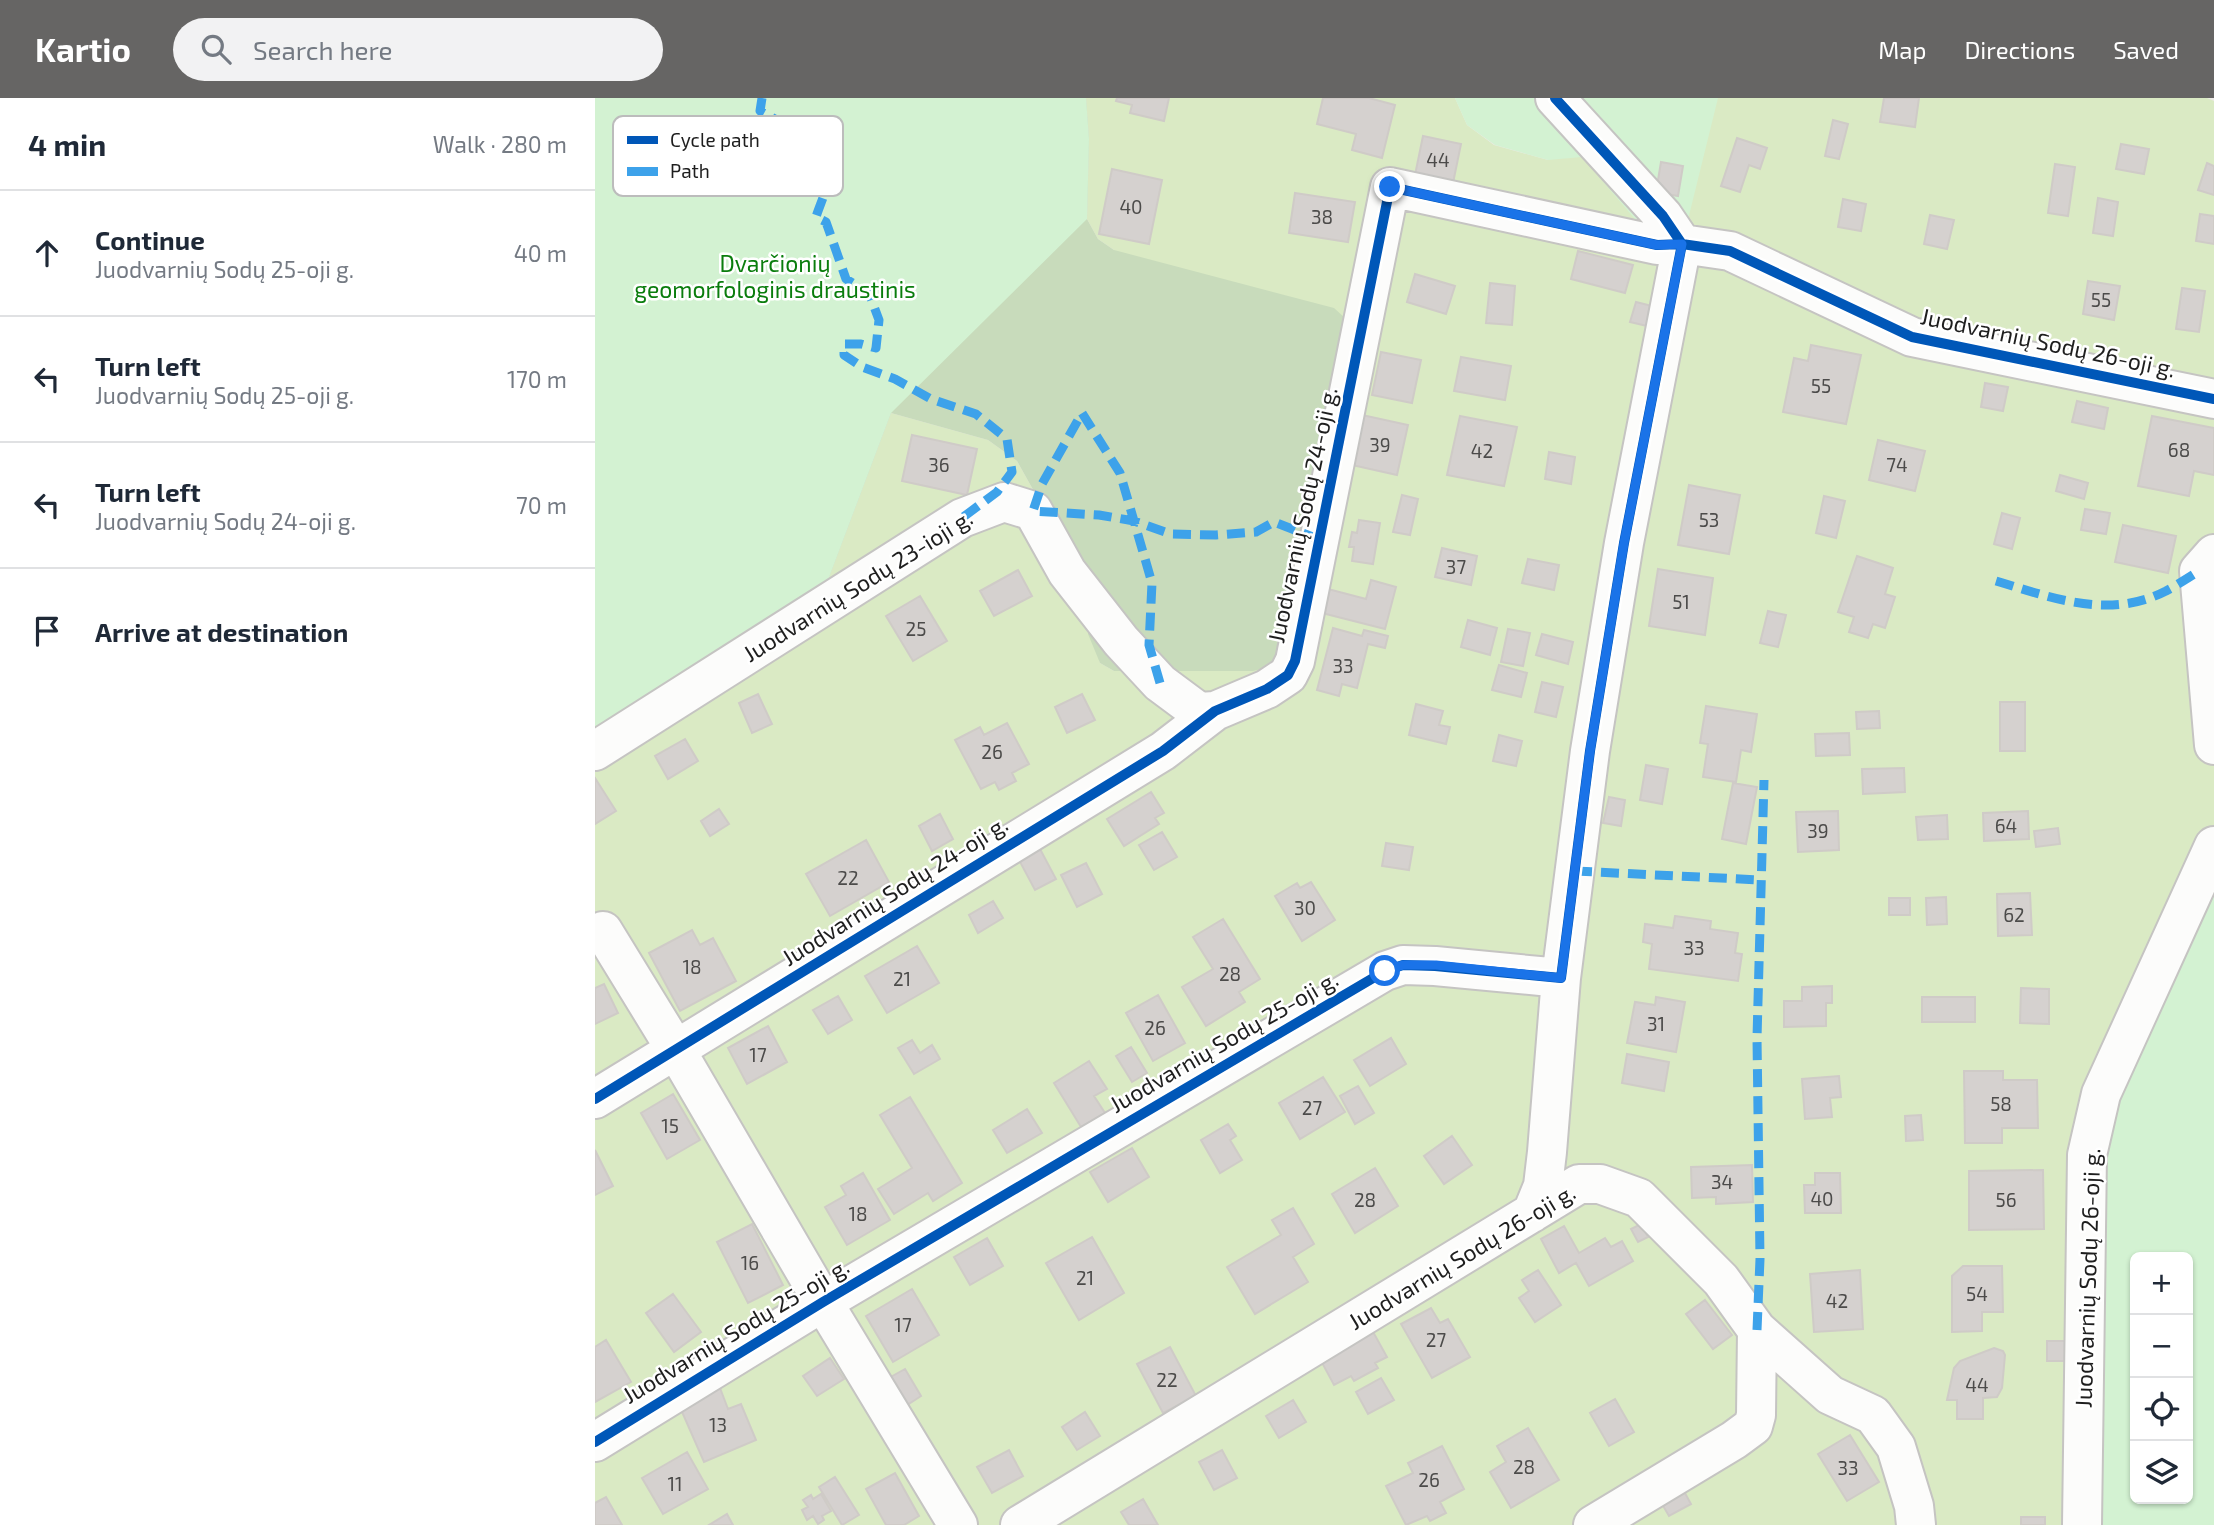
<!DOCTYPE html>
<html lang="en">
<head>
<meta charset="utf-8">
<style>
	body { margin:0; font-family:"Exo 2",sans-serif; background:#f2f2f3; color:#1f2937 }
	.controls { position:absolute; right:21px; bottom:21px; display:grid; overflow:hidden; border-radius:10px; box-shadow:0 2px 5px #0004 }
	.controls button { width:63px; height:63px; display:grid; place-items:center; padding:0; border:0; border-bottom:2px solid #e0e1e3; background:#fff; color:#1f2937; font:35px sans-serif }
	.stop { position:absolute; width:21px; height:21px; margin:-16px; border:5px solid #1a73e8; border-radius:50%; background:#fff }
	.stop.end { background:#1a73e8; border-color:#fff; box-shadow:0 2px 7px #0008 }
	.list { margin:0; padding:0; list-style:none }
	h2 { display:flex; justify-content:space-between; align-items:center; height:91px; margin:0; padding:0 28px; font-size:30px }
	h2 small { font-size:23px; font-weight:400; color:#747a83 }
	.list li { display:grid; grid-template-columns:46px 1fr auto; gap:21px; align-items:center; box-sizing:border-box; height:126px; padding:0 28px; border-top:2px solid #e0e1e3 }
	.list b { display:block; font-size:26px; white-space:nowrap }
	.list p { margin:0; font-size:23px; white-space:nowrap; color:#747a83 }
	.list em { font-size:23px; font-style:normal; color:#747a83 }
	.icon { flex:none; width:38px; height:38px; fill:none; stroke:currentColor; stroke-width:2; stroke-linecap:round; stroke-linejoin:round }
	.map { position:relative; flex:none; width:1619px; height:1427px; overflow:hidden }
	header { display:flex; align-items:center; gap:42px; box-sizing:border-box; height:98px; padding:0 35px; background:#666564; color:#fff }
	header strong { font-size:33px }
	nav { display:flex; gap:38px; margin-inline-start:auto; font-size:24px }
	.search { width:490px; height:63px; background:#f2f2f3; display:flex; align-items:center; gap:18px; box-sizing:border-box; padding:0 24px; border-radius:38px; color:#747a83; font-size:26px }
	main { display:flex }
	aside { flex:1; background:#fff }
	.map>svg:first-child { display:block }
	.grass { fill:#daeac4 }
	.forest { fill:#c8dbbb }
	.park { fill:#d3f2d2; fill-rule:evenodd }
	.building { fill:#d5d1cf; stroke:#cfcbc7; stroke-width:2 }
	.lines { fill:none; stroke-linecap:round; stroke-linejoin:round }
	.minor-casing { stroke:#c5c4c2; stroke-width:42 }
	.minor { stroke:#fcfcfb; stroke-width:38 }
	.quiet { stroke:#3da2ea; stroke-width:9; stroke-dasharray:18 9; stroke-linecap:butt }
	.cycleway-casing { stroke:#fff; stroke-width:15 }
	.cycleway { stroke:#0057b8; stroke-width:10 }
	.route { stroke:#1a73e8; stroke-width:9 }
	.labels { text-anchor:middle; stroke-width:5; stroke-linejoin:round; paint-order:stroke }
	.number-label { font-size:19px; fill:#4c4b4a }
	.park-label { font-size:23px; fill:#0a7d0d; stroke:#fff }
	.street-label { font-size:23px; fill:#1e1e1e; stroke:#fff }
	.key { fill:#fff; stroke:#bcbcbc; stroke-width:2 }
	.key-label { font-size:19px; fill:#1e1e1e }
</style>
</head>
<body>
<header>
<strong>Kartio</strong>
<div class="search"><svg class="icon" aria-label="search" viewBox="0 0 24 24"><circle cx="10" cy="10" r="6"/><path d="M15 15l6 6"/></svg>Search here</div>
<nav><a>Map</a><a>Directions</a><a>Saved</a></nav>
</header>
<main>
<aside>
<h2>4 min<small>Walk · 280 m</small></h2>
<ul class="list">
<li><svg class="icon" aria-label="ahead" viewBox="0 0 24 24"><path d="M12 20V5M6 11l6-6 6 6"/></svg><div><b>Continue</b><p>Juodvarnių Sodų 25-oji g.</p></div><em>40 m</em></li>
<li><svg class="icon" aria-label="left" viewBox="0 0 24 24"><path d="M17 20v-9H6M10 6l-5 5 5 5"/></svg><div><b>Turn left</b><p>Juodvarnių Sodų 25-oji g.</p></div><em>170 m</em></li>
<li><svg class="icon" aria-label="left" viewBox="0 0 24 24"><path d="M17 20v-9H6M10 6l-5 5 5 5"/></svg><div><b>Turn left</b><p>Juodvarnių Sodų 24-oji g.</p></div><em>70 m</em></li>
<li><svg class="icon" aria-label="arrive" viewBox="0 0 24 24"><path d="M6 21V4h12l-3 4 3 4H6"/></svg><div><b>Arrive at destination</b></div></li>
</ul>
</aside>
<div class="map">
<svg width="1619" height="1427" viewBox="0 0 1619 1427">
	<rect width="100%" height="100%" fill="#ece9e6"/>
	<!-- grass -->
	<path class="grass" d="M491 0H860L872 27 899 47 953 62 1079 0H1612L1619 3V783L1547 912 1496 1427H0V636L227 498 296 315 393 342 422 363 493 490 505 565 519 573H658L519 152 503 141 492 121 494 41Z"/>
	<!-- forest -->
	<path class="forest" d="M491 0 494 41 492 121 503 141 519 152 739 210 750 220 682 567 658 573H519L505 565 493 536V490L422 363 393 342 296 315 227 498 0 172Z"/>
	<!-- park -->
	<path class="park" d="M0 0H491L494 41 492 121 296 315 227 498 0 636Z
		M860 0H1123L1087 146 1062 147 987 59 953 62 900 47 872 27Z
		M1619 783V1427H1496L1506 1037ZM1540 1159H1593V1401H1540Z"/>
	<!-- building -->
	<path class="building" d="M522 0H574L569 23 535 15 537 7 521 3Z
		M728 0H774L800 7 787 60 757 52 761 36 722 26Z
		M1289 0H1324L1320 29 1285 24Z
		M1238 22 1253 26 1244 61 1230 58Z
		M828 38 866 46 858 85 820 77Z
		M1142 40 1172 50 1165 71 1154 67 1145 94 1126 88Z
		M1526 46 1554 51 1549 76 1521 71Z
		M1066 64 1088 68 1083 98 1061 94Z
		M1612 65 1619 68V97L1603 92Z
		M1460 66 1480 69 1473 118 1453 115Z
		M517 71 567 82 554 146 504 136Z
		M700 95 760 104 753 144 694 135Z
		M1503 100 1523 104 1518 138 1498 135Z
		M1248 101 1271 106 1266 133 1243 129Z
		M1605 116 1619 118V146L1601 143Z
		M1335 117 1359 122 1352 151 1329 146Z
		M983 153 1038 167 1030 195 976 181Z
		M820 176 860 188 851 216 812 204Z
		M1493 183 1525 188 1519 222 1488 216Z
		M895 185 920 188 917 227 891 225Z
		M1587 190 1610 193 1604 234 1581 231Z
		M1041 204 1057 208 1052 228 1035 224Z
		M1216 247 1266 257 1251 326 1188 314 1199 260 1213 263Z
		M786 254 826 262 817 305 777 297Z
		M866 259 916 268 910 302 859 293Z
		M1390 285 1413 289 1408 313 1386 309Z
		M1482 303 1513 310 1509 331 1477 324Z
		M767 317 813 327 802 377 757 367Z
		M865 318 922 329 909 388 852 377Z
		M1557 318 1619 330V377L1599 373 1594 398 1543 388Z
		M317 337 382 351 372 397 307 383Z
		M1283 342 1330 353 1320 393 1274 382Z
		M954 354 980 359 976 386 950 381Z
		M1465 377 1493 385 1489 401 1461 393Z
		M1094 387 1145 397 1134 456 1083 447Z
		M807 397 823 401 815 437 798 434Z
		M1229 398 1250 403 1241 440 1221 435Z
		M1490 411 1515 415 1511 436 1486 432Z
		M1407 415 1425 420 1417 451 1399 446Z
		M764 422 785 425 778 466 757 463 759 449H754L757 434 762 435Z
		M1528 427 1581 438 1573 475 1520 464Z
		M847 450 882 458 876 487 840 479Z
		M1262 458 1298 470 1290 496 1300 499 1290 530 1278 526 1273 540 1254 534 1259 519 1243 514Z
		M933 461 964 467 959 492 927 485Z
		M1063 471 1118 480 1110 537 1054 528Z
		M423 472 437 498 399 518 385 493Z
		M776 482 801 489 790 531 727 515 733 491 771 501Z
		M325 498 352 543 318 563 291 518Z
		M1173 513 1191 517 1183 549 1165 545Z
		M873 522 902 530 895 557 866 549Z
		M738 530 767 538 769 532 793 538 790 550 773 546 762 590 747 586 744 598 722 592Z
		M913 531 935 535 928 568 906 564Z
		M947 536 978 544 973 566 941 557Z
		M904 567 932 575 926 599 897 592Z
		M947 584 968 589 961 619 940 614Z
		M163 596 177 626 157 635 144 605Z
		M487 596 500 622 472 635 460 609Z
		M1405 604H1430V653H1405Z
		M821 606 848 613 844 627 855 629 851 646 814 637Z
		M1111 608 1162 616 1156 654 1146 652 1141 684 1108 679 1113 646 1105 645Z
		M1284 613 1285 630 1262 631 1261 614Z
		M412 625 434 666 417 675 421 683 404 692 400 684 386 691 360 642 385 629 389 637Z
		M1254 635 1255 657 1221 658 1220 636Z
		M904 637 927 643 921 668 898 663Z
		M90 641 103 663 73 681 60 658Z
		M1051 667 1073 671 1067 706 1045 702Z
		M1309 670 1310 694 1268 696 1267 671Z
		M0 680 21 713 0 726Z
		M1138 685 1162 689 1151 746 1127 741Z
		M556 694 569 715 560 720 564 726 529 748 512 721Z
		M1014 699 1030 702 1026 728 1008 725Z
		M124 711 134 726 115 738 106 723Z
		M1243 713 1244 752 1203 754 1201 714Z
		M1433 713 1434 741 1389 743 1388 715Z
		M345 716 358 741 337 753 324 728Z
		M1352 717 1353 741 1323 742 1321 719Z
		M1463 730 1465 746 1441 749 1439 733Z
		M567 734 582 759 559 772 544 747Z
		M271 742 294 784 235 818 211 776Z
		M791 745 818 749 814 772 787 768Z
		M445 751 461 781 440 792 424 762Z
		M491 765 507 796 482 809 466 777Z
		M716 784 740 822 707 843 680 798 702 785 705 790Z
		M1435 795 1437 837 1403 838 1402 796Z
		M1351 799 1352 826 1332 827 1331 800Z
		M1294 800H1315V817H1294Z
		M398 803 408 820 383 835 374 817Z
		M1080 818 1116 823 1115 831 1143 835 1140 855 1147 856 1143 883 1054 871 1057 846 1048 844 1050 826 1078 830Z
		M628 821 665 881 644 894 650 904 611 928 587 889 618 871 598 839Z
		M97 832 105 847 118 840 141 883 85 913 54 855Z
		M322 848 344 885 292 915 270 878Z
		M9 886 23 915 0 926V890Z
		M1237 888V905H1231V928L1189 929V903H1207V889Z
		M1426 890 1454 891V926L1425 925Z
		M563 897 590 945 558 963 531 915Z
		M243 898 257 922 233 936 218 912Z
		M1061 899 1090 904 1081 954 1032 945 1040 904 1060 907Z
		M1327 899H1380V924H1327Z
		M173 928 192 964 152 986 133 950Z
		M796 940 811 966 775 988 759 962Z
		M317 942 325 955 337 947 345 961 319 976 303 950Z
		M536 949 552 975 537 984 521 958Z
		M1032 956 1074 964 1069 993 1027 985Z
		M494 963 512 991 499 998 510 1015 486 1029 459 985Z
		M1369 973H1408V982H1442L1443 1030H1407V1045H1370Z
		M1244 978 1246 999 1235 1000 1237 1019 1210 1021 1207 981Z
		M728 979 750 1014 705 1041 684 1005Z
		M763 988 779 1015 760 1026 745 998Z
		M78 996 105 1042 72 1061 46 1015Z
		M315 999 367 1085 338 1103 333 1095 299 1116 283 1091 317 1070 285 1017Z
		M432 1011 447 1035 412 1055 398 1032Z
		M1326 1017 1328 1042 1311 1043 1310 1018Z
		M633 1026 641 1038 635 1042 647 1062 625 1075 606 1042Z
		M857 1038 877 1067 849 1086 829 1058Z
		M537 1050 554 1079 513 1104 495 1074Z
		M0 1052 18 1088 0 1097Z
		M1157 1067 1158 1104 1121 1106V1099L1097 1100 1096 1069Z
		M780 1070 803 1108 760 1135 737 1096Z
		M1448 1072 1449 1131 1374 1132V1073Z
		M268 1075 295 1122 252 1147 230 1109 251 1097 246 1088Z
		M1220 1075H1245L1246 1115H1210L1209 1087H1220Z
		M698 1110 719 1146 698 1159 713 1184 660 1216 632 1169 686 1137 677 1122Z
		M157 1126 188 1187 153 1205 122 1144Z
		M1046 1126 1053 1139 1043 1144 1036 1131Z
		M969 1128 984 1155 1010 1140 1016 1149 1027 1143 1038 1163 994 1188 981 1165 964 1175 946 1141Z
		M497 1139 529 1195 484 1222 451 1165Z
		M392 1140 408 1168 375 1187 359 1159Z
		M1368 1168H1407L1408 1214H1387V1233L1357 1234V1178Z
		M943 1172 966 1207 940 1224 924 1200 934 1193 927 1182Z
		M1265 1172 1268 1231 1219 1234 1215 1176Z
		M317 1191 344 1237 298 1264 271 1218Z
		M78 1196 106 1234 79 1254 51 1215Z
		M1110 1202 1137 1237 1118 1251 1091 1216Z
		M836 1210 845 1225 853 1221 875 1259 837 1280 806 1226Z
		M777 1232 792 1259 780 1265 783 1270 759 1283 756 1278 739 1287 725 1261Z
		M11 1242 36 1284 0 1304V1249Z
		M1452 1243H1474V1263H1452Z
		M575 1249 601 1298 568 1315 542 1266Z
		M1399 1250 1408 1253 1410 1257 1407 1290 1402 1299 1388 1300V1321H1362V1302H1352L1359 1270 1365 1263Z
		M235 1260 249 1281 222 1298 208 1278Z
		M310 1271 326 1298 309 1309 292 1281Z
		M786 1280 799 1302 773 1316 761 1294Z
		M125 1290 133 1311 146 1306 161 1342 109 1364 84 1307Z
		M1020 1301 1039 1334 1014 1348 995 1315Z
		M698 1302 711 1324 684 1340 671 1318Z
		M490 1314 505 1338 482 1352 467 1329Z
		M933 1330 964 1382 916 1410 895 1374 911 1364 902 1348Z
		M1255 1337 1284 1384 1252 1403 1223 1356Z
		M847 1348 869 1391 845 1404 851 1415 835 1423 832 1418 811 1427 791 1388 818 1375 813 1365Z
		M414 1352 428 1378 397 1395 382 1369Z
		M627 1352 642 1380 619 1392 604 1364Z
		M92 1354 113 1391 68 1416 47 1380Z
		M300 1375 324 1418 309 1427H291L271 1391Z
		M240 1379 264 1417 247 1427 224 1389Z
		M1085 1386 1096 1406 1074 1418 1063 1399Z
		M226 1396 236 1413 227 1418 229 1422 223 1426 218 1418 212 1422 207 1412 213 1409 208 1402 216 1397 218 1401Z
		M11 1399 27 1427H0V1405Z
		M548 1401 563 1427H534L526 1414Z
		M132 1416 138 1427H114Z
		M1426 1419H1450V1427H1426Z"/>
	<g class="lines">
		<defs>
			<path id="minor" d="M1619 456 1604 473 1619 647
				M0 653 367 420 409 404 438 413 472 474 526 543 565 585 604 614 620 613
				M8 833 81 952 228 1204 363 1427
				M0 1001 568 653 620 613 672 591 693 577 700 563 795 89 1062 147 1087 146 1135 153 1317 239 1619 301
				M937 1115 948 1088 952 1054 966 880
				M0 1344 228 1204 790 873 808 867 840 868 966 880 995 653 1029 445 1087 146 1068 118 960 0
				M425 1427 984 1086H1005L1044 1100 1126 1182 1162 1232 1235 1297 1278 1317 1301 1349 1319 1408 1321 1427
				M998 1427 1139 1342 1158 1328 1161 1317 1162 1232
				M1487 1427 1492 1057 1506 996 1619 748"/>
		</defs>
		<!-- minor casing -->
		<use href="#minor" class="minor-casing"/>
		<!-- minor -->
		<use href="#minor" class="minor"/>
		<!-- quiet -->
		<path class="quiet" d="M167 0 165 13C187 25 233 48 234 77 234 87 224 109 221 119L231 124 251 181 274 195 284 222 281 250 266 246H249V257L267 269 300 281 336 301 381 316 412 341 417 374 402 394 367 420
			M1401 483C1458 500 1514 522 1571 493 1582 487 1593 480 1604 473
			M565 585 554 547 557 485 539 423 504 417 438 413 447 386 487 315 525 375 539 423 576 436 621 437 661 434 679 424 723 441
			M979 773 1166 782
			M1162 1232 1165 1161 1162 940 1169 682"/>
		<defs>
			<path id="cycleway" d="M0 1001 568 653 620 613 672 591 693 577 700 563 795 89 1062 147 1087 146 1135 153 1317 239 1619 301
				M0 1344 228 1204 790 873 808 867 840 868 966 880 995 653 1029 445 1087 146 1068 118 960 0"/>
		</defs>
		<!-- cycleway casing -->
		<use href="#cycleway" class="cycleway-casing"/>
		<!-- cycleway -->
		<use href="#cycleway" class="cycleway"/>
	</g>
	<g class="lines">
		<!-- route -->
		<path class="route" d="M790 873 808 867H841L966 880 995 653 1029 445 1087 146 1062 147 795 89"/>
	</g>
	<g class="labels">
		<!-- number labels -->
		<g class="number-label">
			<text x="843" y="69">44</text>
			<text x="536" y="116">40</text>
			<text x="727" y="126">38</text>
			<text x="1506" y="209">55</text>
			<text x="1226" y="295">55</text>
			<text x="785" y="354">39</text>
			<text x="1584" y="359">68</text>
			<text x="887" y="360">42</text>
			<text x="344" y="374">36</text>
			<text x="1302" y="374">74</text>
			<text x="1114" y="429">53</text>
			<text x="861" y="476">37</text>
			<text x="1086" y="511">51</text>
			<text x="321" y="538">25</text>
			<text x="748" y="575">33</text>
			<text x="397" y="661">26</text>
			<text x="1411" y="735">64</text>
			<text x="1223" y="740">39</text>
			<text x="253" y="787">22</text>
			<text x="710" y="817">30</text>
			<text x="1419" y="824">62</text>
			<text x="1099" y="857">33</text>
			<text x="97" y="876">18</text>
			<text x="635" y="883">28</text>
			<text x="307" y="888">21</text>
			<text x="1061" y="933">31</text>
			<text x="560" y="937">26</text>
			<text x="163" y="964">17</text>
			<text x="1406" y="1013">58</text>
			<text x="717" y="1017">27</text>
			<text x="75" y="1035">15</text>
			<text x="1127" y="1091">34</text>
			<text x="1227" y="1108">40</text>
			<text x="770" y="1109">28</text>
			<text x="1411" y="1109">56</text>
			<text x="263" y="1123">18</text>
			<text x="155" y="1172">16</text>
			<text x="490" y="1187">21</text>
			<text x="1382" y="1203">54</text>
			<text x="1242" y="1210">42</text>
			<text x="308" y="1234">17</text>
			<text x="841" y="1249">27</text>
			<text x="572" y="1289">22</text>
			<text x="1382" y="1294">44</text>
			<text x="123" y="1334">13</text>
			<text x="929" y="1376">28</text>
			<text x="1253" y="1377">33</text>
			<text x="834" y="1389">26</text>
			<text x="80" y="1393">11</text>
		</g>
		<!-- park labels -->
		<g class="park-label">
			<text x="180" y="174">Dvarčionių<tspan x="180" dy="26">geomorfologinis draustinis</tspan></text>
		</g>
		<!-- street labels -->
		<g class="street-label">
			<text transform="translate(1453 245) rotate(12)" y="8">Juodvarnių Sodų 26-oji g.</text>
			<text transform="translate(708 417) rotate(-78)" y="8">Juodvarnių Sodų 24-oji g.</text>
			<text transform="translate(263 488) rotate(-32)" y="8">Juodvarnių Sodų 23-ioji g.</text>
			<text transform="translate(300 793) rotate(-32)" y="8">Juodvarnių Sodų 24-oji g.</text>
			<text transform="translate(629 944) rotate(-30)" y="8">Juodvarnių Sodų 25-oji g.</text>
			<text transform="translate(867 1159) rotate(-31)" y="8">Juodvarnių Sodų 26-oji g.</text>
			<text transform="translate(1493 1180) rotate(-88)" y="8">Juodvarnių Sodų 26-oji g.</text>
			<text transform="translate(141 1233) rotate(-31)" y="8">Juodvarnių Sodų 25-oji g.</text>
		</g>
	</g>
	<!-- legend -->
	<rect x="18" y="18" width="230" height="80" rx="10" class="key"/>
	<rect x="32" y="38" width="31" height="8" fill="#0057b8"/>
	<rect x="32" y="69" width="31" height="9" fill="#3da2ea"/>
	<g class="key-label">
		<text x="75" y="49">Cycle path</text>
		<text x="75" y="80">Path</text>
	</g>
</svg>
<div class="controls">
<button>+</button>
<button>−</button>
<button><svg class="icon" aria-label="locate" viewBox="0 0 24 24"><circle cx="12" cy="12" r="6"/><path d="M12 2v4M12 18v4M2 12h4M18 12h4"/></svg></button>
<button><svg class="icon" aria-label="layers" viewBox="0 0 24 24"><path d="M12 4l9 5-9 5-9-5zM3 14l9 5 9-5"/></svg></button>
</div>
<div class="stop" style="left:790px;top:873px"></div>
<div class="stop end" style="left:795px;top:89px"></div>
</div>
</main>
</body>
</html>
